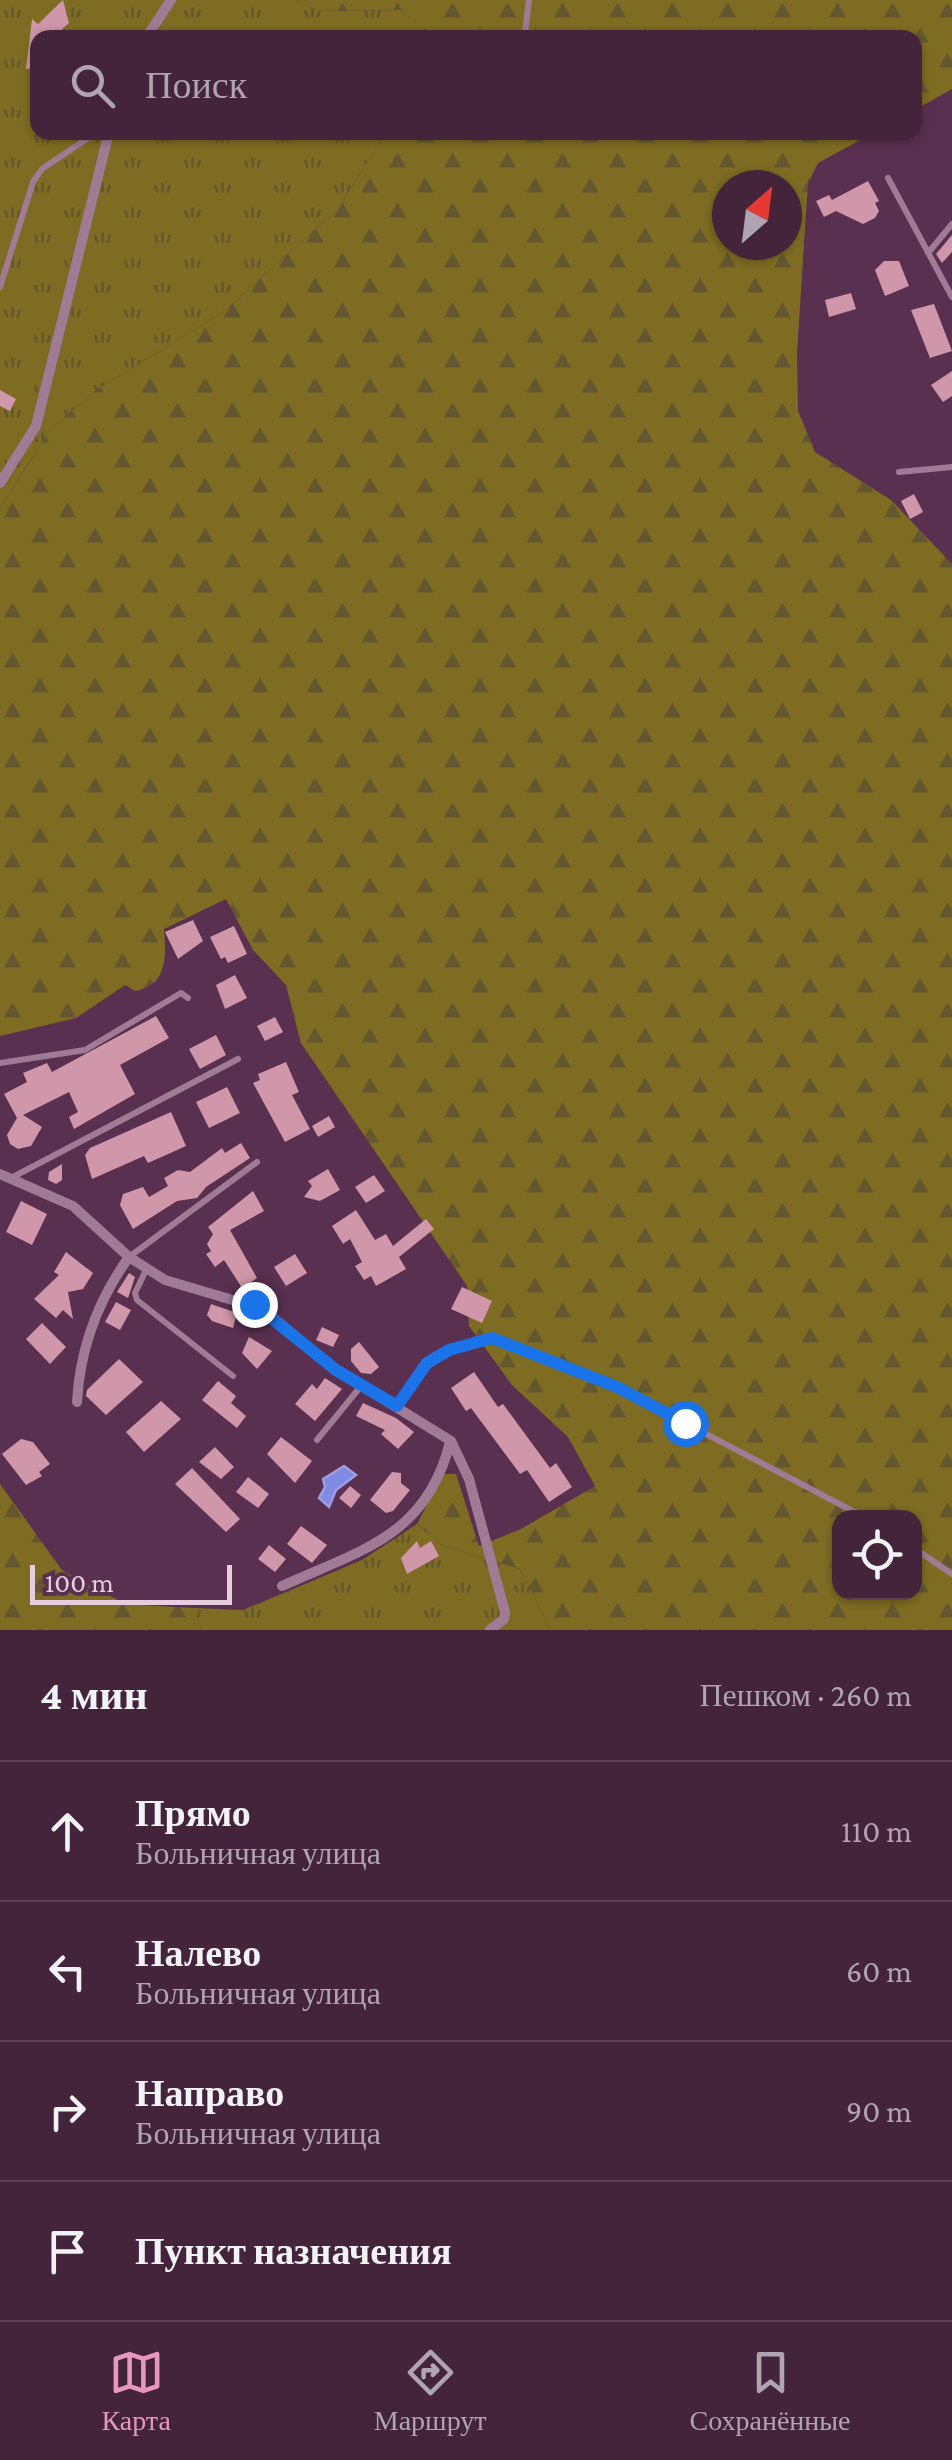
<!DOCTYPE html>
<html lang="ru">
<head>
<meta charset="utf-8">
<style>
	body { margin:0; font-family:"Crimson Pro",serif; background:#4a2c42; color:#f1f3f6 }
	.controls { position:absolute; right:30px; bottom:30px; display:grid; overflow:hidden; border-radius:20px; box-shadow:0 2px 8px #0004 }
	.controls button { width:90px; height:90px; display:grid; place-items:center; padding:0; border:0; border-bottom:2px solid #5b4155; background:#43243b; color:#f1f3f6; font:50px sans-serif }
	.compass { position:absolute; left:712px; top:170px; width:90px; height:90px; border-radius:50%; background:#43243b; box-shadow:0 2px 8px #0004; rotate:28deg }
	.scale { position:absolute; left:30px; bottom:25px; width:202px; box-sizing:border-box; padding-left:10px; border:5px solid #e6cddf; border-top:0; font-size:28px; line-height:35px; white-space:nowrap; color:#e6cddf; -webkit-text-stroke:8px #59304f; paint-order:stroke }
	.stop { position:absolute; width:30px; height:30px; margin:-22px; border:8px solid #1a73e8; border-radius:50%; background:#fff }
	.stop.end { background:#1a73e8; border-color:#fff; box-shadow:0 2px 10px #0008 }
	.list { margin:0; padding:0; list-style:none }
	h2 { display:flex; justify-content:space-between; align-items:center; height:130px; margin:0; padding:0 40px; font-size:42px }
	h2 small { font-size:32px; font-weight:400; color:#afa4af }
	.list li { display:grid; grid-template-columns:65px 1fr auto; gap:30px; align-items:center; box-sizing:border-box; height:140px; padding:0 40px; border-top:2px solid #5b4155 }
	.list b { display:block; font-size:38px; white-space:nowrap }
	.list p { margin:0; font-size:32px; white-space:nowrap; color:#afa4af }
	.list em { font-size:32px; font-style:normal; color:#afa4af }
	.icon { flex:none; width:55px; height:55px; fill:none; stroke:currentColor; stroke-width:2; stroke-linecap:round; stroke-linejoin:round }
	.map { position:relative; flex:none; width:952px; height:1630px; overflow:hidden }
	.search { position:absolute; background:#43243b; box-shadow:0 2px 8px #0004; left:30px; right:30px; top:30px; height:110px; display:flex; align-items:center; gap:25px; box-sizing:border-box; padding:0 35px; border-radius:20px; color:#afa4af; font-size:38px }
	.sheet { height:690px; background:#43243b }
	nav { display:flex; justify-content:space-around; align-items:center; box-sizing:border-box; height:140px; border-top:2px solid #5b4155; background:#43243b; font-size:28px; color:#afa4af }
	nav a { display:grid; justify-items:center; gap:5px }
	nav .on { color:#e797bd }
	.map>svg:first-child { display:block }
	.grass { fill:url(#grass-tufts) }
	.forest { fill:url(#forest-firs); fill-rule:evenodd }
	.water { fill:#7e8ae3; stroke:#9d9ee2; stroke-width:2.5 }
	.building { fill:#d096aa }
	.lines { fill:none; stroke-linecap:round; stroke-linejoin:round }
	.lane { stroke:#a07b96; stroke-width:6 }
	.street { stroke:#a07b96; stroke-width:10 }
	.route { stroke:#1a73e8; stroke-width:12 }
</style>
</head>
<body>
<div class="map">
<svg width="952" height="1630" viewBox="0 0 952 1630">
	<defs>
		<pattern id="grass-tufts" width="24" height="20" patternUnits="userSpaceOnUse" patternTransform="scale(2.5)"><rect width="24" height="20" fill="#7d6c21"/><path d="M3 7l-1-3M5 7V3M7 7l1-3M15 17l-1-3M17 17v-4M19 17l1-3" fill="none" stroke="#645730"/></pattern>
		<pattern id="forest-firs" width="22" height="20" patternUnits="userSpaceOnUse" patternTransform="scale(2.5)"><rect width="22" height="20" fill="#7d6c21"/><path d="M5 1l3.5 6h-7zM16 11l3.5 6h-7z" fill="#645730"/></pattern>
	</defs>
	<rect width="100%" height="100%" fill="#59304f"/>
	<!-- grass -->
	<path class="grass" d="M0 0H296L319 11 400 10 410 18V37L38 38V132L385 133 338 209 222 313 99 388 50 429 0 509Z
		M417 1524 441 1545 520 1569 551 1630H202L193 1608 243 1610 362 1560Z"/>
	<!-- forest -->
	<path class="forest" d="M296 0H952V89L915 110 914 38 410 37V18L400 10 319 11Z
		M385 133H873L818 163 808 183 797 352 798 411 815 452 891 500 952 564V1630H551L520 1569 441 1545 417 1524 443 1474H456L479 1546 521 1529 595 1486 568 1437 512 1385 469 1326 467 1286 301 1043 286 985 253 950 226 899 164 929C166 957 168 985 135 991L125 985 76 1018 0 1036V509L50 429 99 388 222 313 338 209ZM727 185H787V245H727ZM840 1518H914V1592H840Z
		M0 1484 62 1570 125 1604 193 1608 202 1630H0Z"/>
	<!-- water -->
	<path class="water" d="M344 1466 356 1475 336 1490 329 1507 319 1498 325 1487 323 1479Z"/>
	<!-- building -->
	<path class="building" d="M63 0 69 23 52 38H38V67L26 69 32 19 38 24Z
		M868 181 879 201 875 203 879 211 875 218 863 224 836 211 824 217 816 201 829 195 832 200Z
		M952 235V252L942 263 936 254Z
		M884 261H899L909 286 885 296 875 270Z
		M851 293 856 309 829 317 825 300Z
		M934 304 952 351 930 358 911 310Z
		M952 371V396L943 402 931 385Z
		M0 390 16 399 10 411 0 406Z
		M914 494 923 512 910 519 901 501Z
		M193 920 203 941 178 959 165 932Z
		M234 926 247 954 228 963 225 957 221 959 210 937Z
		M235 975 247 998 225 1009 216 985Z
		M156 1016 169 1038 120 1065 135 1094 74 1129 69 1117 78 1112 69 1092 23 1115 42 1127 31 1146 18 1149 10 1144 7 1135 17 1118 4 1094 27 1082 23 1073 47 1063 52 1072Z
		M275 1017 283 1032 265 1041 257 1026Z
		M216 1035 226 1055 200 1069 189 1049Z
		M286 1062 299 1092 292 1095 310 1129 285 1142 253 1083 260 1080 258 1074Z
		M227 1087 240 1113 209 1128 196 1102Z
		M171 1112 186 1146 148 1163 144 1156 92 1179 85 1155 90 1148Z
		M329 1116 335 1127 318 1137 312 1126Z
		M241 1143 250 1158 206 1187 197 1198 177 1201 133 1229 120 1205 123 1194 143 1187 149 1197 168 1186 164 1178 178 1170 190 1172 222 1148 225 1153Z
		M62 1164V1180L56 1184 48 1180 49 1172Z
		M328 1169 340 1190 320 1201 304 1197 312 1186 308 1181Z
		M374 1175 385 1191 366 1203 355 1187Z
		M253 1191 264 1211 230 1230 257 1278 242 1288 224 1260 215 1267 206 1254 211 1251 207 1244 213 1234 208 1227Z
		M21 1201 47 1214 32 1245 6 1232Z
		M356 1210 375 1240 386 1234 393 1246 426 1219 434 1229 399 1257 406 1269 376 1286 371 1276 364 1280 355 1266 362 1262 350 1239 343 1244 332 1226Z
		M66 1252 93 1273 83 1289 68 1292 73 1319 63 1310 56 1318 34 1299 59 1275 54 1272Z
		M295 1254 307 1273 286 1286 274 1267Z
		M129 1273 135 1277 128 1298 117 1292Z
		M462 1287 492 1301 482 1323 451 1309Z
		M116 1302 131 1310 120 1330 105 1322Z
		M211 1304 237 1313 233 1328 212 1321 207 1315Z
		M42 1323 66 1347 50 1364 26 1339Z
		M322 1327 339 1335 333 1347 316 1340Z
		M249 1337 272 1351 257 1369 242 1353Z
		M359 1342 379 1367 371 1374 361 1373 351 1361V1349Z
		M119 1359 143 1382 106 1415 86 1396 87 1390Z
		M474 1372 498 1407 503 1404 550 1468 556 1463 572 1487 549 1502 527 1470 520 1474 471 1408 466 1411 451 1388Z
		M325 1378 342 1389 315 1421 295 1404 312 1384 317 1389Z
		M218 1381 236 1396 231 1403 246 1416 237 1428 202 1400Z
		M161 1401 181 1419 144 1452 126 1432Z
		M363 1403 396 1418 414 1432 398 1449 381 1434 385 1430 356 1416Z
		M281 1437 312 1461 295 1483 267 1454Z
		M21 1439 33 1442 50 1464 39 1472 42 1476 26 1485 2 1454Z
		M215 1447 234 1467 221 1479 199 1462Z
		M192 1468 240 1519 226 1532 175 1484Z
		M392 1472 401 1473V1483L410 1490 393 1511 386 1513 370 1500Z
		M248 1477 269 1494 258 1508 236 1492Z
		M350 1486 361 1495 351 1508 339 1498Z
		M301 1526 327 1545 312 1563 287 1544Z
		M417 1541 420 1548 431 1541 439 1556 407 1574 401 1558Z
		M269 1545 286 1559 275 1572 258 1559Z"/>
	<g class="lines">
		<!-- lane -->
		<path class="lane" d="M525 33 529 0
			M888 178 952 297
			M928 253 952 224
			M0 287 33 182 42 169 97 132
			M899 472 952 467
			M0 1063 85 1050 181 993 188 998
			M9 1179 238 1059
			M129 1257 257 1162
			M146 1270 135 1293 137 1300 233 1376
			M397 1406 427 1363 449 1350 492 1337 617 1387 866 1518
			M317 1440 361 1386
			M914 1548 952 1574"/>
		<!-- street -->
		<path class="street" d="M146 38 171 0
			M0 483 36 426 109 132
			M0 1174 73 1206 129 1257 165 1280 263 1309 336 1370 451 1441 469 1479 505 1612 504 1619 490 1630
			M77 1402C80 1348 98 1300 129 1257
			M282 1586C361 1550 427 1536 450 1442"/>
	</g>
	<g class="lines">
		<!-- route -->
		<path class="route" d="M254 1304 336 1370 397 1406 427 1363 449 1350 492 1338 617 1387 685 1423"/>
	</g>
</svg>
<div class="controls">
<button><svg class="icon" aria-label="locate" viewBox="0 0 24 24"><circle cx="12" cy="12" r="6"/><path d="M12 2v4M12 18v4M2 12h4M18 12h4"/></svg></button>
</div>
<svg class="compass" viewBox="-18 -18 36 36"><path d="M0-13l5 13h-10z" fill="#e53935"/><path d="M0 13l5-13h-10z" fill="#afa4af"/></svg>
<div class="scale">100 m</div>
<div class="stop" style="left:685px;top:1423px"></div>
<div class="stop end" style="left:254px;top:1304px"></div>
<div class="search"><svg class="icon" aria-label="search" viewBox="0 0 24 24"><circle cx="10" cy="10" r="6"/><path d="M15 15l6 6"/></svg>Поиск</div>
</div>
<section class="sheet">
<h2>4 мин<small>Пешком · 260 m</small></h2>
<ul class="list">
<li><svg class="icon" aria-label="ahead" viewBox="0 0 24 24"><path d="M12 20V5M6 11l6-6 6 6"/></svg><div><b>Прямо</b><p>Больничная улица</p></div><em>110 m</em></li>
<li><svg class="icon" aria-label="left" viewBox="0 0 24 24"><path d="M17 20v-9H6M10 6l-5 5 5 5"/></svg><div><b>Налево</b><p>Больничная улица</p></div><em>60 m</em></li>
<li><svg class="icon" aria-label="right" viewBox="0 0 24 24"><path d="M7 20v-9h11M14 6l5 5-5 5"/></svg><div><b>Направо</b><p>Больничная улица</p></div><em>90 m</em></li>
<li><svg class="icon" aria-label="arrive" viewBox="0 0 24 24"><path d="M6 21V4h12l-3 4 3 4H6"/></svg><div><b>Пункт назначения</b></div></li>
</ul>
</section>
<nav>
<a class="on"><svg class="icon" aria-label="map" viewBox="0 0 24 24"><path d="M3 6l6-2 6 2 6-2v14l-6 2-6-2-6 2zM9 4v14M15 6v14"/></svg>Карта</a>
<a><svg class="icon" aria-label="directions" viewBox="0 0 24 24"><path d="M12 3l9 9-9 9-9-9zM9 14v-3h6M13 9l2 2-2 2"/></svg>Маршрут</a>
<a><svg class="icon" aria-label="saved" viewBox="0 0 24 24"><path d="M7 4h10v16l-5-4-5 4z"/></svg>Сохранённые</a>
</nav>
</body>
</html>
